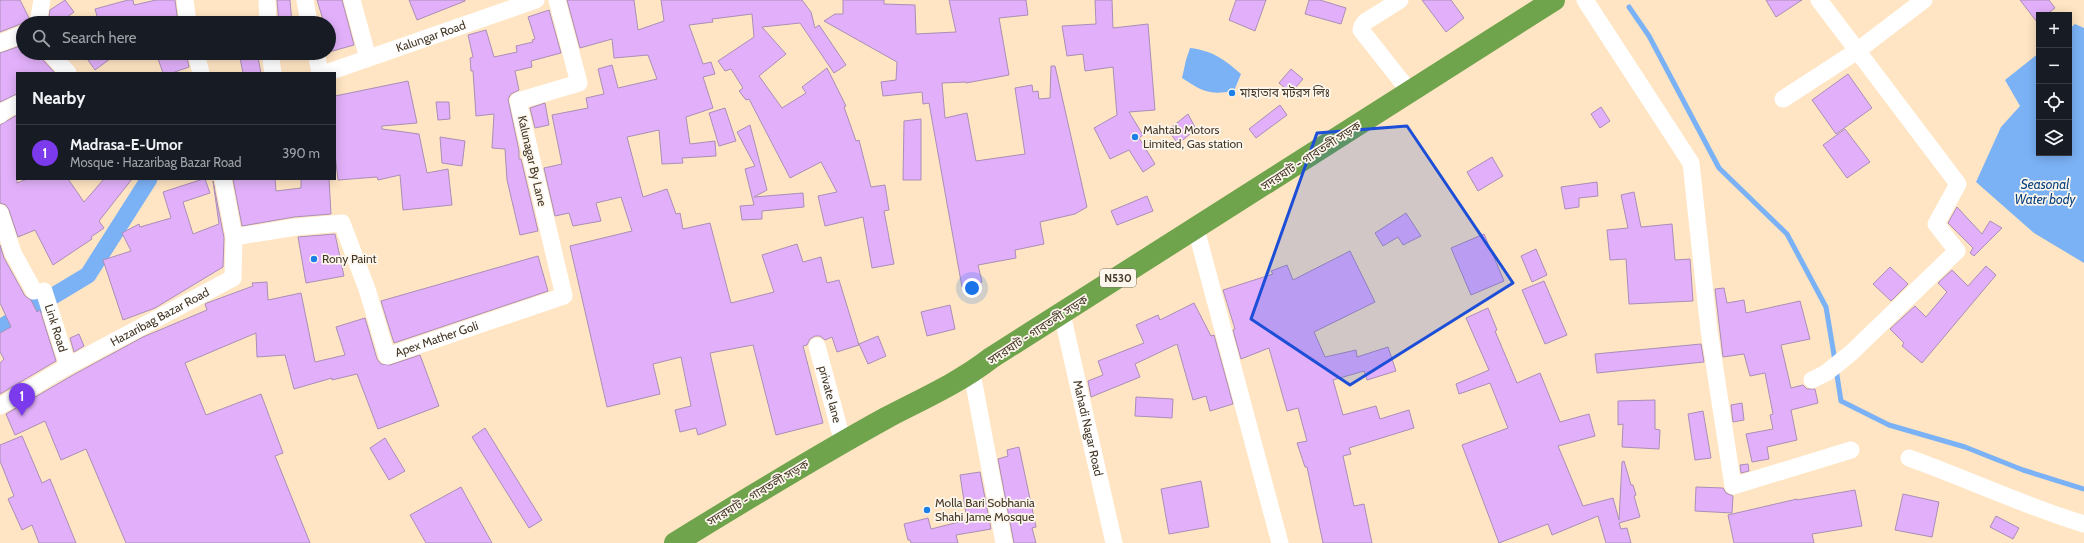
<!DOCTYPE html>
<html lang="en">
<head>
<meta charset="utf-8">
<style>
	body { margin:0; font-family:Cabin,"Noto Sans Bengali",sans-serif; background:#20242c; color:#f1f3f6 }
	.controls { position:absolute; right:12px; top:12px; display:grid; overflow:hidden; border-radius:0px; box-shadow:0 2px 10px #0003 }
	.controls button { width:36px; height:36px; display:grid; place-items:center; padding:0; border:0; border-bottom:1px solid #363941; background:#171b24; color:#f1f3f6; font:20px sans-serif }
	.you { position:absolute; left:972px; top:288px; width:14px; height:14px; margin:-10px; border:3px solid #fff; border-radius:50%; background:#1a73e8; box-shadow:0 0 0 6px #1a73e833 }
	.badge { display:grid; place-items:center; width:26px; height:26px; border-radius:50%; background:#7c3aed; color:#fff; font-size:13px; font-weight:700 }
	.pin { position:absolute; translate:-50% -33px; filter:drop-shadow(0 1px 2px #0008) }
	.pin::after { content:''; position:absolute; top:21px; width:14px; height:12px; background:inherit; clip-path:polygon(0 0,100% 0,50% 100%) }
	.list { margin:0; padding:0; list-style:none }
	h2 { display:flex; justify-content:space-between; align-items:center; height:52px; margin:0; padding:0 16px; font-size:17px }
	h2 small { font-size:13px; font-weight:400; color:#9ea1a6 }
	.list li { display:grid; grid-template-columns:26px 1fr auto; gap:12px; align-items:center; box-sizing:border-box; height:56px; padding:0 16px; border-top:1px solid #363941 }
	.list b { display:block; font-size:15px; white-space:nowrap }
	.list p { margin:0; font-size:13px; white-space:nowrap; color:#9ea1a6 }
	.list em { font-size:13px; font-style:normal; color:#9ea1a6 }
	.icon { flex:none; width:22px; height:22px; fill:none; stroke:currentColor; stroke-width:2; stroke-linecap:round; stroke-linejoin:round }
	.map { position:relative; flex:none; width:2084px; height:543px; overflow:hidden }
	.search { position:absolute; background:#171b24; box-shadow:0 2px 10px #0003; left:16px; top:16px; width:320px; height:44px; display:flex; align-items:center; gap:10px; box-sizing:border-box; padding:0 14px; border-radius:22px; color:#9ea1a6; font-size:15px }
	.panel { position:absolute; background:#171b24; box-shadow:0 2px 10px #0003; left:16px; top:72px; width:320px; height:108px; border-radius:0px }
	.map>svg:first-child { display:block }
	.water { fill:#7bb2f6 }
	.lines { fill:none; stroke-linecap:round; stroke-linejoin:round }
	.stream { stroke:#7bb2f6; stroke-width:5 }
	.canal { stroke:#7bb2f6; stroke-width:17 }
	.building { fill:#e2b0fa; stroke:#a98eb7 }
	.minor { stroke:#fff; stroke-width:17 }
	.highway { stroke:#6fa34c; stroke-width:22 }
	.marked { fill:#1d4ed8; fill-opacity:0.2; stroke:#1d4ed8; stroke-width:3; stroke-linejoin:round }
	.poi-dot { fill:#1b7fe7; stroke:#fcf6ed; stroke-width:1.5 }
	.labels { text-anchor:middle; stroke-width:3.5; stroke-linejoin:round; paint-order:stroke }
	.shield { fill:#fcf6ed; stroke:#7b7062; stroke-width:1 }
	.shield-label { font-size:11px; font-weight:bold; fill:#443726 }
	.street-label { font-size:12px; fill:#443726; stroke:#fcf6ed }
	.poi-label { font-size:12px; fill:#443726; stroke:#fcf6ed; text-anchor:start }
	.water-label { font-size:13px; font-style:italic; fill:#0a437f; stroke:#fcf6ed }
</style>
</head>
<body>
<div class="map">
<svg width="2084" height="543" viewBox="0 0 2084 543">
	<rect width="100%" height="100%" fill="#ffe5c3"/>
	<!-- water -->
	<path class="water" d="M2075 24 2084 28V263L2034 233 1976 182 2001 127 2020 106 2005 80 2039 53V153H2069V29Z
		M1190 48C1213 51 1224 59 1241 74L1234 91C1210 95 1203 92 1182 78L1186 60Z"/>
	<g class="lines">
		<!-- stream -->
		<path class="stream" d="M1629 7 1649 36 1719 168 1787 234 1826 307 1835 361
			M1836 369 1841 401 1889 425 1965 447 2023 470 2084 489"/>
		<!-- canal -->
		<path class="canal" d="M0 328 88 275 149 179"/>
	</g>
	<!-- building -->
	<path class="building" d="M0 0H20L29 18 28 23H23L0 32Z
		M65 0 74 12 59 23H48L50 10Z
		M128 0H133L134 5 156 0H175L178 23H99L95 9Z
		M277 0H290L292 23H279Z
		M317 0H342L354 45 329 52V23H324Z
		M409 0H465V1L417 20Z
		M567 0H634L638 30 664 21 661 0H802L811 12 815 28 819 25 846 65 834 73 800 23 762 27 786 54 759 76 782 108 806 93 802 87 827 68 846 106 844 107 856 141 859 140 871 187 885 185 889 210 884 211 894 264 872 268 863 217 825 226 818 196 837 192 821 162 790 178 749 99 746 100 739 91 743 88 731 69 725 71 718 61 754 37 752 14 712 19 713 22 689 25 703 64 711 62 715 74 703 77 713 108 686 117 690 144 715 141 716 156 682 158 683 163 662 164 659 130 627 137 643 197 667 189 676 214 680 213 683 229 710 223 731 303 774 292 762 255 797 244 803 262 821 257 827 283 839 280 859 345 837 352 832 337 825 340 820 336H815L810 339 807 345 803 346 823 423 776 435 753 345 710 353 726 425 698 435 696 428 680 432 675 410 691 406 681 357 653 364 660 394 607 407 570 246 632 231 621 197 596 203 601 221 573 226 569 213 555 216 544 168 562 164 552 115 588 108 586 98 604 94 598 69 612 65 618 88 657 79 648 55 614 58 612 39 580 48Z
		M843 0H884V4L915 5 916 34 956 32 949 0H1026L1028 15 999 18 1009 75 966 83V82L942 83 945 118 967 113 976 161 1025 154 1015 88 1032 85 1033 92 1038 91 1039 99 1050 98 1051 66H1055L1087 207 1075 214 1040 222 1044 244 1015 250 1016 258 978 265 982 282 962 287 929 103 923 104 922 92 883 96 881 82 896 80 897 62 824 21 835 14H843Z
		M1095 0H1112L1113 28 1148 24 1155 110 1129 112 1143 135 1139 138 1155 164 1143 172 1129 150 1110 159 1094 128 1117 115 1113 67 1085 71 1083 54 1067 56 1062 26 1096 24Z
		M1236 0H1266L1255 31 1229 20Z
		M1309 0H1320L1346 8 1341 24 1305 14Z
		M1422 0H1451L1464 18 1446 32Z
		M1766 0H1802L1776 17Z
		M2020 0H2049L2055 8 2046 15H2039V21L2037 22Z
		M549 10 561 53 531 61 532 67 515 71 519 90 511 94 508 99 519 151V159H521L538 231 520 235 507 180 505 149 492 148 494 114 476 116 473 71H471L470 58 473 57 468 35 486 30 494 57 517 52 516 46 533 42 532 40 535 39 528 17Z
		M20 46 21 53H40L43 60 55 73H17V94L0 102V53Z
		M83 53H118L95 70Z
		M156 53H186L189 67 172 73H163Z
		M239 53H255L258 58 261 73H243Z
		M1291 69 1303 79 1291 93 1279 83Z
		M1848 74 1872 108 1836 134 1812 100Z
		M408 81 417 123 382 126V129L419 134 427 173 448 169 452 205 403 210 400 175 378 180 377 177 338 180 335 154V96Z
		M436 102H449L450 119 438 120Z
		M545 103 549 125 535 128 530 108Z
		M1280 105 1287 115 1256 138 1249 129Z
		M1601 107 1610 121 1600 128 1591 114Z
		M725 108 736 141 719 146 709 113Z
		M1188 114 1196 129 1178 144 1168 130Z
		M17 115V183L27 179H68L84 202 104 179H132L99 221 104 228 91 237 92 239 53 265 35 230 18 237 9 210 6 205 0 203V125Z
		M921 119V180H903L904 121Z
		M750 125 767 190 754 197 803 193 804 207 762 211V219L742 220 740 206 754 205 745 169 755 166 737 132Z
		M1845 129 1870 162 1847 178 1823 145Z
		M440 137 465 141 462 166 442 163Z
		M1492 157 1503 176 1478 191 1467 172Z
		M203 179H205L210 193 183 202 193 234 219 224 213 181 224 238 223 267 155 308 123 320 103 260 131 251 122 233 139 224 140 227 171 218 163 192Z
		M233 179H275L276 191 301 188V179H329L331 214 294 217 242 226Z
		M1597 182 1598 196 1579 198V207L1565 209 1561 187Z
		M1634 192 1641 227 1672 224 1675 260 1690 259 1693 301 1629 304 1626 259 1610 260 1607 230 1628 228 1621 195Z
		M1147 196 1153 211 1117 225 1111 211Z
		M1957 207 1982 234 1990 221 2002 228 1974 256 1970 253 1973 248 1948 223Z
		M1406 213 1421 236 1403 245 1398 237 1383 246 1375 233Z
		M335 234 344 276 306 283 298 237Z
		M1484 234 1504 281 1471 295 1451 248Z
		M0 245 4 258 25 296 31 300 37 312 40 310 56 361 0 394V363L4 359 0 352V333L11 327 0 303Z
		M1536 249 1547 275 1532 282 1521 256Z
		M1350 251 1375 302 1314 332 1325 357 1356 350 1357 357 1388 347 1396 371 1367 380 1364 371 1333 380 1343 415 1376 406 1380 419 1409 410 1414 428 1349 448 1351 454 1343 456 1354 506 1364 504 1372 543H1323L1307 467H1305L1297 443 1307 441 1298 408 1287 411 1269 348 1241 359 1233 330 1235 329 1223 290 1273 274 1271 271 1287 265 1293 280Z
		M538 256 548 291 394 343 381 301Z
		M1986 266 1996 275 1922 363 1902 346 1904 343 1890 329 1915 306 1926 317 1947 292 1938 283 1952 270 1968 286Z
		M1890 267 1908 284 1891 301 1873 284Z
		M1544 281 1567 335 1545 344 1522 290Z
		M267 282 268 300 301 293 315 362 345 355 336 327 365 318 377 359 381 364 390 365 420 355 439 406 378 429 357 374 332 380V378L294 389 285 355 257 357 256 333 185 363 206 415 261 394 283 453 275 456 310 543H126L86 449 61 460 45 421 15 435 6 414 73 375 143 337 207 310 205 304 207 303 253 286 252 283Z
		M1724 288 1727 303 1744 300 1746 313 1800 301 1810 339 1781 345 1791 388 1803 385 1807 389H1815L1818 403 1791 410 1797 440 1767 447 1769 459 1752 462 1746 434 1773 429 1770 415 1773 414 1765 373 1750 376 1744 354 1723 357 1715 289Z
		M1194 303 1211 336 1214 335 1233 404 1210 411 1206 396 1193 400 1177 344 1135 364 1140 377 1091 397 1088 381 1103 375 1098 361 1144 343 1136 325 1158 315 1160 320Z
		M950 305 955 329 927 336 921 312Z
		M1488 308 1497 330 1495 331 1517 383 1540 373 1560 422 1589 414 1595 436 1558 446 1583 506 1613 498 1619 520 1622 462 1624 461 1631 485H1633L1636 495 1634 496 1640 517 1619 523 1621 529 1627 528 1631 543H1606L1598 516 1552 535 1548 524 1499 543 1462 445 1508 428 1490 383 1459 394 1456 384 1489 370 1466 318Z
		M79 334 84 346 74 352 70 338Z
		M878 336 886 356 868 364 859 344Z
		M1701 344 1704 362 1597 373 1595 354Z
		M1136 397 1173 399 1172 418 1135 416Z
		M1655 400V429L1660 430 1659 449 1622 447 1623 424 1618 425V401Z
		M1742 403 1744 420 1733 422 1731 405Z
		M1703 411 1711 458 1695 460 1688 414Z
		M485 428 542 520 529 528 472 437Z
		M22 436 42 483 50 479 76 543H39L32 525 22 530 8 499 14 496 0 461V445Z
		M385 438 405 471 389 480 370 448Z
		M1019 447 1036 527 1032 528 1036 543H1014L998 459 1008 456 1007 450Z
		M1748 464 1749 471 1741 473 1740 465Z
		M980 472 991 529 956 535 958 543H911L910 540H908L904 524 928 518 931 529 967 520 960 475Z
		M1201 481 1209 527 1169 534 1161 489Z
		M461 487 492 543H426L410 515Z
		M1696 487 1723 488 1726 493 1733 496 1732 513 1695 511Z
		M1855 490 1862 526 1812 534 1814 543H1734L1728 515 1797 499V500Z
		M1903 494 1939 502 1932 537 1895 530Z
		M1996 516 2019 528 2013 539 1990 527Z"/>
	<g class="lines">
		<!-- minor -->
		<g class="minor">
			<path d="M185 0 188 23"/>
			<path d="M267 0 268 23"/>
			<path d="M305 0 309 23"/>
			<path d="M352 0 368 58"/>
			<path d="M1400 0 1365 22 1362 26 1361 30 1410 92"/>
			<path d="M1585 0 1691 163 1709 330 1733 486 1851 450"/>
			<path d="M38 23 42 0"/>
			<path d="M0 43 23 34"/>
			<path d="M50 53 68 73"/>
			<path d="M196 53 201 73"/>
			<path d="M270 53 273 73"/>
			<path d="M316 53 320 73"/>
			<path id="s1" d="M326 73 536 0"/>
			<path d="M1783 99 1857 51 1924 0"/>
			<path d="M0 115 2 112 17 104"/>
			<path d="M0 213 13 253 34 291"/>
			<path d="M1196 229 1280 543"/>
			<path id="s2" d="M234 237 296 227 342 223 367 289 387 356 564 296 518 101 579 83 557 0"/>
			<path id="s3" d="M44 291 68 366"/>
			<path id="s4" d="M1062 314 1114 543"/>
			<path id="s5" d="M817 346 843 443"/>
			<path d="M972 373 1004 543"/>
			<path d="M1812 380 1826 373 1851 353 1957 251 1936 224 1958 184 1819 0"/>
			<path id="s6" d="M0 406 68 366 233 278 234 237 223 179"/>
			<path d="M1909 458C1968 479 2024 506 2084 524"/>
		</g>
		<!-- highway -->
		<path class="highway" d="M675 543C745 500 815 457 886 418 922 399 959 383 991 358L1554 0"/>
	</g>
	<!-- marked area -->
	<path class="marked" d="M1407 126 1513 283 1350 385 1251 319 1317 133Z"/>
	<!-- markers -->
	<g class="poi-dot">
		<circle cx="1232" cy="93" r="4"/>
		<circle cx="1135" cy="137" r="4"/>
		<circle cx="314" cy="259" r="4"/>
		<circle cx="927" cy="510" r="4"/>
	</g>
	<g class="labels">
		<!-- shield labels -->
		<rect class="shield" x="1100" y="269" width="36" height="18" rx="3"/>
		<g class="shield-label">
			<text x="1118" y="282">N530</text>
		</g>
		<!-- street labels -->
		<g class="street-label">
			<text dy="4" stroke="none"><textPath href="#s1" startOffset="111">Kalungar Road</textPath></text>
			<text transform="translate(1311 156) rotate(-33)" y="4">সদরঘাট - গাবতলী সড়ক</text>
			<text transform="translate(532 161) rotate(77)" y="4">Kalunagar By Lane</text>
			<text dy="4" stroke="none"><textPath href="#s6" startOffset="183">Hazaribag Bazar Road</textPath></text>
			<text dy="4" stroke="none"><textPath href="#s3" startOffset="39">Link Road</textPath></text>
			<text transform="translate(1038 330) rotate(-33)" y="4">সদরঘাট - গাবতলী সড়ক</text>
			<text dy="4" stroke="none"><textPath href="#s2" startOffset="302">Apex Mather Goli</textPath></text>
			<text dy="4" stroke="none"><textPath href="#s5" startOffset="50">private lane</textPath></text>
			<text dy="4" stroke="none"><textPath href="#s4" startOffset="117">Mahadi Nagar Road</textPath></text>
			<text transform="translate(758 493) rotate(-31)" y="4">সদরঘাট - গাবতলী সড়ক</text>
		</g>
		<!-- poi labels -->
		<g class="poi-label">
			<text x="1240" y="97">মাহাতাব মটরস লিঃ</text>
			<text x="1143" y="134">Mahtab Motors<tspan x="1143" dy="14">Limited, Gas station</tspan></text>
			<text x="322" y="263">Rony Paint</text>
			<text x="935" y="507">Molla Bari Sobhania<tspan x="935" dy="14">Shahi Jame Mosque</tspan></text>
		</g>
		<!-- water labels -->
		<g class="water-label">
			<text x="2045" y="189">Seasonal<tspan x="2045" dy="15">Water body</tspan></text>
		</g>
	</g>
</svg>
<div class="controls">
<button>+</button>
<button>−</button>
<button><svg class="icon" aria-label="locate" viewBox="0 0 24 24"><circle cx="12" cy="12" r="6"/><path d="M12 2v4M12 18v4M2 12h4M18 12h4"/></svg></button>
<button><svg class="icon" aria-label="layers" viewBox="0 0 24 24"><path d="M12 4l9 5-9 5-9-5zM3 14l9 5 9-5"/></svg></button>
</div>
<div class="you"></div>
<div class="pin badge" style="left:22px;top:416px">1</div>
<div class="search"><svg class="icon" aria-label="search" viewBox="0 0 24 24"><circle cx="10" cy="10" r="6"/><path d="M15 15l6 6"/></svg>Search here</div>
<section class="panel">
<h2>Nearby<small></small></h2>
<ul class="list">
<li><span class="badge">1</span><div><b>Madrasa-E-Umor</b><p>Mosque · Hazaribag Bazar Road</p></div><em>390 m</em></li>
</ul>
</section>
</div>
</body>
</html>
